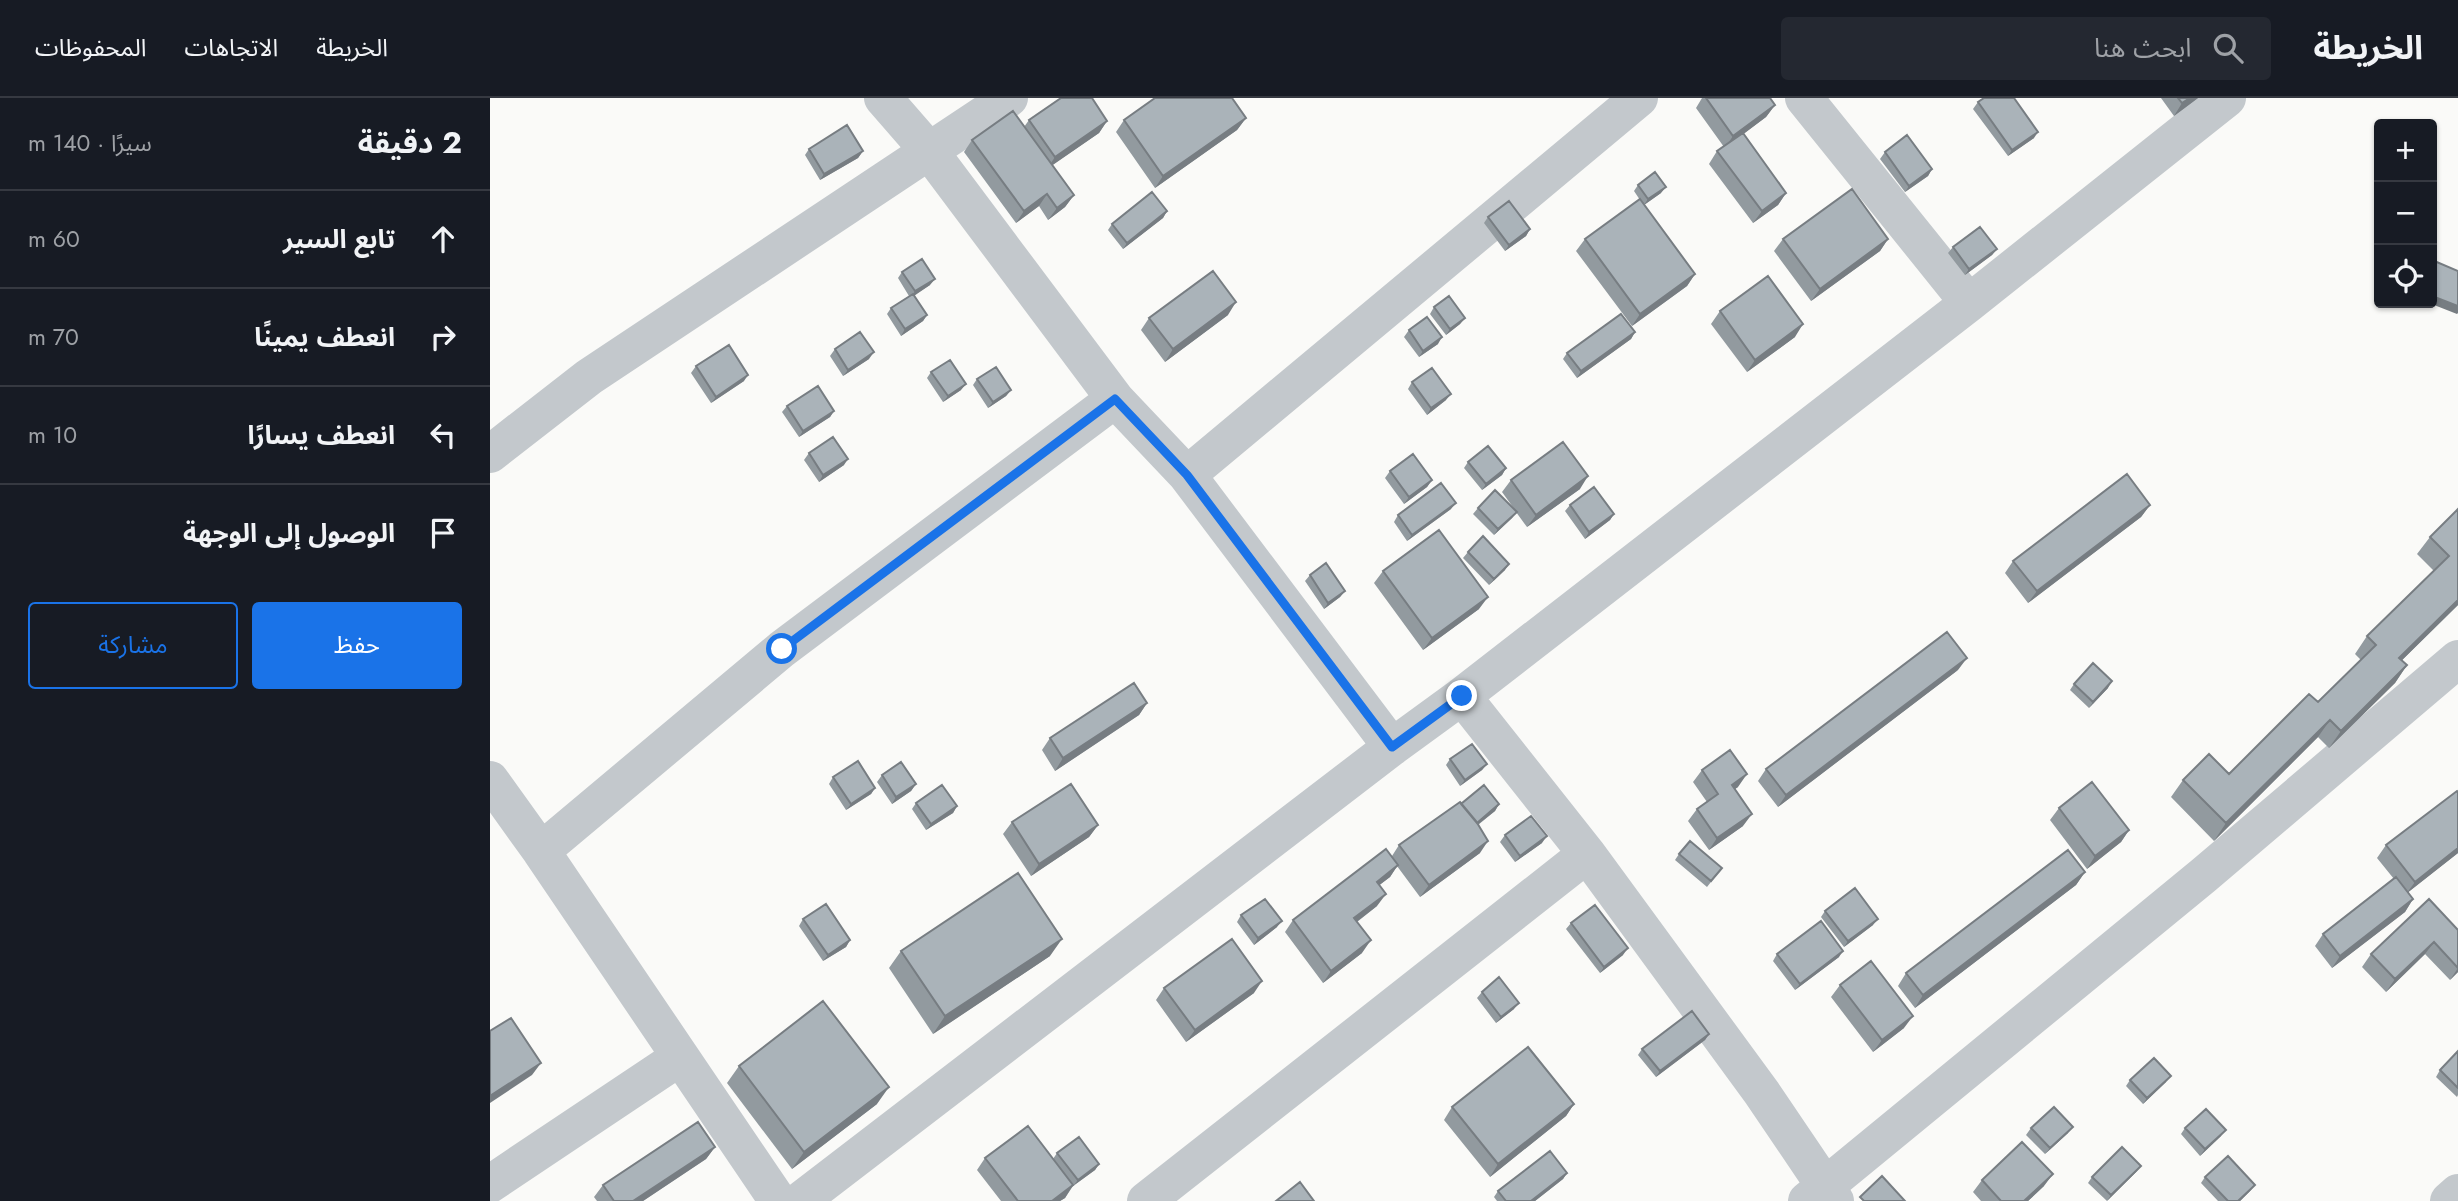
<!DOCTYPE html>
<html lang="ar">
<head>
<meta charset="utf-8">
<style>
	body { margin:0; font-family:Jost,"Noto Sans Arabic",sans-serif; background:#242831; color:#f1f3f6; direction:rtl }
	.controls { position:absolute; right:21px; top:21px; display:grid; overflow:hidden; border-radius:7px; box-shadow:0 2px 5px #0004 }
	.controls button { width:63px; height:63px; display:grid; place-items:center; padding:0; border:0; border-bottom:2px solid #363941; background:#171b24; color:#f1f3f6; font:35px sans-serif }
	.stop { position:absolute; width:21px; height:21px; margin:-16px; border:5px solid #1a73e8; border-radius:50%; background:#fff }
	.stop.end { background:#1a73e8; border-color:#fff; box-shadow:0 2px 7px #0008 }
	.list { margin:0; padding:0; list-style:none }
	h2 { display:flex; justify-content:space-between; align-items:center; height:91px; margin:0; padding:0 28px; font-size:30px }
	h2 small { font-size:23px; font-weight:400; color:#9ea1a6 }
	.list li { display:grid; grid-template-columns:46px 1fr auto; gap:21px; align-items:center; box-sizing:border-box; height:98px; padding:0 28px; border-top:2px solid #363941 }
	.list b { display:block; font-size:26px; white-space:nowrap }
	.list em { font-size:23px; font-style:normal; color:#9ea1a6 }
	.actions { display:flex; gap:14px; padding:21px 28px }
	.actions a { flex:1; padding:16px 0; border:2px solid #1a73e8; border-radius:7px; text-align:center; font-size:24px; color:#1a73e8 }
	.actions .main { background:#1a73e8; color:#fff }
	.icon { flex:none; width:38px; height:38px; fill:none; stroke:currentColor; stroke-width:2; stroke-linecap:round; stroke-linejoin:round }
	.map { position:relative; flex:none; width:1968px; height:1103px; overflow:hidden; direction:ltr }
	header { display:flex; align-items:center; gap:42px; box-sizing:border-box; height:98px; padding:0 35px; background:#171b24; border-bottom:2px solid #363941 }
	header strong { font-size:33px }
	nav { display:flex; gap:38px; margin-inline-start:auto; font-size:24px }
	.search { width:490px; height:63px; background:#242831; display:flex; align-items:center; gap:18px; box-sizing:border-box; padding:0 24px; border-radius:7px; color:#9ea1a6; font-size:26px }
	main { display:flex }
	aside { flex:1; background:#171b24 }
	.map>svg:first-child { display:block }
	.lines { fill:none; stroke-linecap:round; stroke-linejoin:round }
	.minor { stroke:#c3c8cc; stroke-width:38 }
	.wall { fill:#929a9f }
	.shaded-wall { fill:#777d82 }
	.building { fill:#aab3b9; stroke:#777d82; stroke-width:2 }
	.route { stroke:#1a73e8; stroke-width:9 }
</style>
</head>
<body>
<header>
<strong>الخريطة</strong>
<div class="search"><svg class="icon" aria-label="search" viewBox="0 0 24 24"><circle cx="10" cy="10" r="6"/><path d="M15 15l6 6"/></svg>ابحث هنا</div>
<nav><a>الخريطة</a><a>الاتجاهات</a><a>المحفوظات</a></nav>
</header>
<main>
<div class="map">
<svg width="1968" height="1103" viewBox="0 0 1968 1103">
	<rect width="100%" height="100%" fill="#fafaf8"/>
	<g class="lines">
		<!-- minor -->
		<path class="minor" d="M393 0 440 54 625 301 697 377 902 649
			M1314 0 1479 205
			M0 356 99 279 519 0
			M697 377 1149 0
			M972 598 1097 756 1272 995 1345 1103
			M0 682 51 753 288 1103
			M51 753 292 551 625 301
			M0 1086 190 959
			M310 1103 902 649 972 598 1479 205 1737 0
			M656 1103 1097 756
			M1317 1103 1714 777 1968 561
			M1959 1103 1968 1095"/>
	</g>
	<!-- wall -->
	<path class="wall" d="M1212 0H1280L1285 7 1276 19 1253 36 1296 95 1288 107 1263 125 1219 66 1227 53 1234 49 1206 10Z
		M1671 0H1708L1684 18Z
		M1488 4 1544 40 1518 58 1483 11Z
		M756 20 747 32 665 90 626 34 634 22Z
		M539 22 617 23 609 35 562 67 584 97 575 109 558 122 549 108 526 125 474 54 482 42 534 29Z
		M319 51 373 53 368 60 330 82 315 57Z
		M1395 54 1442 71 1438 78 1415 94 1390 61Z
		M1148 87 1171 95 1154 107 1205 176 1197 188 1142 228 1086 153 1095 141 1150 102 1144 93Z
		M677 113 673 120 633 151 618 132 622 126Z
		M998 119 1040 131 1036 138 1015 153 994 125Z
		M1293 141H1398L1390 153 1321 203 1284 153Z
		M1463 149 1507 151 1502 157 1475 177 1458 155Z
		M412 174 440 187 424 197 437 217 433 223 411 238 397 216 401 210 419 198 408 180Z
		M944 209 975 220 970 226 956 237 940 216Z
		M1230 213 1305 239 1257 274 1221 226Z
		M738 217 675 264 651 232 659 220Z
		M919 232 948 246 929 259 914 239Z
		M1145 234 1141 241 1087 280 1073 261 1077 255Z
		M345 251 379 261 353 278 340 258Z
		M206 268 254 283 221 305 201 275Z
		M441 274 471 292 453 304 437 280Z
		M487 281 521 292 516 298 498 310 483 287Z
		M922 284 956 302 937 317 918 291Z
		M297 308 344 313 340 319 309 339 292 314Z
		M319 355 354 367 329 384 314 362Z
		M978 364 1016 370 1012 377 992 392 974 370Z
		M900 373 942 382 937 389 914 406 895 380Z
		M1021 382 1090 391 1037 429 1026 414 1022 420 1004 437 983 416 988 410 1025 412 1012 394Z
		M1080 407 1124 416 1120 422 1095 441 1075 413Z
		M1660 407 1651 419 1538 505 1515 475 1523 463Z
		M961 411 917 443 904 424 908 417Z
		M1968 411V507L1912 562 1917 567 1905 585 1839 650 1828 639 1724 743 1681 699 1693 682 1739 676 1828 604 1871 562 1865 556 1877 538 1944 473 1927 456 1940 439Z
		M978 454 1015 472 999 487 973 460Z
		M893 473 989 511 933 552 884 485Z
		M820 477 855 493 850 499 834 511 815 483Z
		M1468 572 1288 709 1268 683 1276 671Z
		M1584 586 1618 590 1599 610 1580 592Z
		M657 605 649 617 565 673 552 652 560 640Z
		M960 661 997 666 992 672 970 688 956 667Z
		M1212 672 1248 689 1245 691 1253 728 1219 752 1198 723 1207 711 1217 704 1203 684Z
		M392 677 426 686 421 693 402 706 387 684Z
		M343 679 385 690 381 696 356 712 339 686Z
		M1968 694V755L1918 794 1923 801 1915 814 1842 870 1825 848 1833 836 1904 781 1887 760 1896 747Z
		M426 705 467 708 463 715 436 732 422 711Z
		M971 706H1009L1005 713 988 727 990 755 930 799 907 768 900 779 889 787 887 808 867 824 872 855 833 885 795 834 803 822 902 758 909 747Z
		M1569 710 1639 732 1631 744 1597 771 1560 722Z
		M522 724 608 727 599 739 541 778 513 736Z
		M1015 737 1052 745 1025 764 1010 744Z
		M1189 756 1232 770 1217 789 1185 762Z
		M1595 774 1586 787 1425 910 1408 888 1416 875Z
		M1335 813 1383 827 1354 849 1331 819Z
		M751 817 787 829 764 847 747 824Z
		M313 821 360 842 356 849 333 863 309 828Z
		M1081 825 1133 857 1110 875 1076 831Z
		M1968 832V874L1960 882 1935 856 1896 894 1872 869 1881 856Z
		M411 853 560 858 443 936 399 870Z
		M1287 856 1349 859 1305 892 1283 863Z
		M1350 887 1414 930 1383 954 1341 899Z
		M674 890 764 895 696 944 666 902Z
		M992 894 1024 911 1006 925 987 900Z
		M1219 936 1215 942 1166 979 1148 957 1152 951Z
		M1968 953V997L1967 999 1946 979 1950 972Z
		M249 968 387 1006 302 1071 237 985Z
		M1640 982 1676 984 1653 1006 1636 988Z
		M1084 1006 1076 1018 1000 1079 954 1022 962 1009Z
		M1541 1030 1578 1035 1555 1056 1536 1037Z
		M1695 1030 1731 1038 1710 1058 1691 1036Z
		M225 1049 216 1061 153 1103H107L104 1099 113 1087Z
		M567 1055 609 1066 605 1072 583 1088 575 1100 570 1103H511L487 1072 495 1060 563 1061Z
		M1651 1068 1646 1074 1617 1103 1598 1085 1602 1079Z
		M1077 1075 1073 1081 1045 1103H1007L1004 1099 1008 1093Z
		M1715 1079 1765 1087 1760 1093 1750 1103H1728L1711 1085Z
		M1492 1082 1554 1088 1538 1103H1491L1483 1094Z"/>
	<!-- shaded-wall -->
	<path class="shaded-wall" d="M1700 0H1708L1684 18 1692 5Z
		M1285 7 1276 19 1235 50 1243 38Z
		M756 20 747 32 665 90 673 78Z
		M617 23 609 35 557 71 565 59Z
		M1548 34 1544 40 1518 58 1522 52Z
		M373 53 368 60 330 82 334 76Z
		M1442 71 1438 78 1415 94 1419 88Z
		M1176 89 1171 95 1154 107 1158 101Z
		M1296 95 1288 107 1263 125 1272 113Z
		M557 96 549 108 526 125 534 113Z
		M584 97 575 109 558 122 567 110Z
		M677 113 673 120 633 151 637 145Z
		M1040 131 1036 138 1015 153 1019 147Z
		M1398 141 1390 153 1321 203 1330 191Z
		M1507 151 1502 157 1475 177 1479 171Z
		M1205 176 1197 188 1142 228 1150 216Z
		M445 181 440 187 421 200 425 193Z
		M1942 198 1968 208V215L1967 216 1939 205H1942Z
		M746 204 738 217 675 264 683 251Z
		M437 217 433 223 411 238 415 231Z
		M975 220 970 226 956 237 960 231Z
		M1313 226 1305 239 1257 274 1265 262Z
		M1145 234 1141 241 1087 280 1091 273Z
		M952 239 948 246 929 259 933 253Z
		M384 254 379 261 353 278 358 272Z
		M258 277 254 283 221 305 226 299Z
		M476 286 471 292 453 304 458 298Z
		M521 292 516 298 498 310 503 304Z
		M961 296 956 302 937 317 941 310Z
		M344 313 340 319 309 339 313 333Z
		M358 361 354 367 329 384 333 377Z
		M1016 370 1012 377 992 392 996 386Z
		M1098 378 1090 391 1037 429 1046 417Z
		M942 382 937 389 914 406 919 399Z
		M966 405 961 411 917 443 922 437Z
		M1660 407 1651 419 1538 505 1547 493Z
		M1027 414 1022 420 1004 437 1008 431Z
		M1124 416 1120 422 1095 441 1099 434Z
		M1019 466 1015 472 999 487 1004 481Z
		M855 493 850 499 834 511 838 505Z
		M998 499 989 511 933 552 942 540Z
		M1968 502V507L1897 577 1909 560Z
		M1477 560 1468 572 1288 709 1296 697Z
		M1917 567 1905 585 1839 650 1851 633Z
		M1622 583 1618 590 1599 610 1603 604Z
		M657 605 649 617 565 673 573 660Z
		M1840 622 1828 639 1724 743 1736 725Z
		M997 666 992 672 970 688 975 682Z
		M1257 676 1248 689 1233 699 1242 687Z
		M426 686 421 693 402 706 406 699Z
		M385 690 381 696 356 712 361 706Z
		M1009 706 1005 713 977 735 982 729Z
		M467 708 463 715 436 732 441 726Z
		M1262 716 1253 728 1219 752 1227 740Z
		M608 727 599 739 541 778 549 766Z
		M1639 732 1631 744 1597 771 1605 758Z
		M1057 738 1052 745 1025 764 1030 758Z
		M998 743 990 755 930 799 939 787Z
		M1968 750V755L1916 796 1925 784Z
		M908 767 900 779 878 796 887 784Z
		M1595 774 1586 787 1425 910 1433 897Z
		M896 796 887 808 856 832 864 820Z
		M1923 801 1915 814 1842 870 1850 858Z
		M1388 821 1383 827 1354 849 1358 843Z
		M792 823 787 829 764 847 768 840Z
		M572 841 560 858 443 936 455 918Z
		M360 842 356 849 333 863 338 857Z
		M881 842 872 855 833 885 841 873Z
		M1944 844 1935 856 1896 894 1905 881Z
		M1138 850 1133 857 1110 875 1114 869Z
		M1353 853 1349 859 1305 892 1310 886Z
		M1968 870V874L1960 882Z
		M772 883 764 895 696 944 705 932Z
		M1029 905 1024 911 1006 925 1011 919Z
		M1423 918 1414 930 1383 954 1392 942Z
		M1219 936 1215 942 1166 979 1170 973Z
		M51 965 42 977 0 1005V998Z
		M1681 978 1676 984 1653 1006 1657 1000Z
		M399 989 387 1006 302 1071 314 1054Z
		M1084 1006 1076 1018 1000 1079 1008 1066Z
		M1583 1029 1578 1035 1555 1056 1560 1050Z
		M1736 1032 1731 1038 1710 1058 1715 1051Z
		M225 1049 216 1061 153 1103H143Z
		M609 1066 605 1072 583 1088 588 1082Z
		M1651 1068 1646 1074 1617 1103 1621 1097Z
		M1077 1075 1073 1081 1045 1103H1041Z
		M1563 1076 1554 1088 1538 1103H1534Z
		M583 1087 575 1100 570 1103H562Z
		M1765 1087 1760 1093 1750 1103H1748Z"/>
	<!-- building -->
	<path class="building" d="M571 0H602L617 23 565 59 539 22Z
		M665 0H742L756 20 673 78 634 22Z
		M1216 0H1280L1285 7 1243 38Z
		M1494 0H1524L1548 34 1522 52 1488 4Z
		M1688 0H1700L1692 5Z
		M523 13 584 97 567 110 557 96 534 113 482 42Z
		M357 27 373 53 334 76 319 51Z
		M1253 35 1296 95 1272 113 1227 53Z
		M1417 37 1442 71 1419 88 1395 54Z
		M1165 74 1176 89 1158 101 1148 87Z
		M1362 91 1398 141 1330 191 1293 141Z
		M662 94 677 113 637 145 622 126Z
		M1150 101 1205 176 1150 216 1095 141Z
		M1019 103 1040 131 1019 147 998 119Z
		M1490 129 1507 151 1479 171 1463 149Z
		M432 161 445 181 425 193 412 174Z
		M1942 162 1968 173V208L1942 198Z
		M723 173 746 204 683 251 659 220Z
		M1278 178 1313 226 1265 262 1230 213Z
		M423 196 437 217 415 231 401 210Z
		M959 198 975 220 960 231 944 209Z
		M1131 216 1145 234 1091 273 1077 255Z
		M937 219 952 239 933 253 919 232Z
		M370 234 384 254 358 272 345 251Z
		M239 247 258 277 226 299 206 268Z
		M460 262 476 286 458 298 441 274Z
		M506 269 521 292 503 304 487 281Z
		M942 270 961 296 941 310 922 284Z
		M328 288 344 313 313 333 297 308Z
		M343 339 358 361 333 377 319 355Z
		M1073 344 1098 378 1046 417 1021 382Z
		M998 348 1016 370 996 386 978 364Z
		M923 356 942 382 919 399 900 373Z
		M1637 376 1660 407 1547 493 1523 463Z
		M951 385 966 405 922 437 908 417Z
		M1104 389 1124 416 1099 434 1080 407Z
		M1005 392 1027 414 1008 431 988 410Z
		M1968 411V502L1909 560 1917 567 1851 633 1840 622 1736 725 1693 682 1719 656 1739 676 1819 596 1828 604 1886 547 1877 538 1959 458 1940 439Z
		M949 432 998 499 942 540 893 473Z
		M993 438 1019 466 1004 481 978 454Z
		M836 465 855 493 838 505 820 477Z
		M1457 534 1477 560 1296 697 1276 671Z
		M1603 565 1622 583 1603 604 1584 586Z
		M644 585 657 605 573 660 560 640Z
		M982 646 997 666 975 682 960 661Z
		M1240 652 1257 676 1242 687 1262 716 1227 740 1207 711 1228 696 1212 672Z
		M368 663 385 690 361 706 343 679Z
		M411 664 426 686 406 699 392 677Z
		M1602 684 1639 732 1605 758 1569 710Z
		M581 686 608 727 549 766 522 724Z
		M452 687 467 708 441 726 426 705Z
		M994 687 1009 706 987 725 971 706Z
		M1967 693 1968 694V750L1925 784 1896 747Z
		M970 704 986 723 998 743 939 787 909 747Z
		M1041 718 1057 738 1030 758 1015 737Z
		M1200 743 1232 770 1221 783 1189 756Z
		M896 751 908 767 887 784 896 796 864 820 881 842 841 873 803 822Z
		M1578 752 1595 774 1433 897 1416 875Z
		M528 775 572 841 455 918 411 853Z
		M1906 779 1923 801 1850 858 1833 836Z
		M1365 790 1388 821 1358 843 1335 813Z
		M775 801 792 823 768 840 751 817Z
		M1939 801 1968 832V870L1944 844 1905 881 1881 856Z
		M336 806 360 842 338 857 313 821Z
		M1105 807 1138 850 1114 869 1081 825Z
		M1331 823 1353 853 1310 886 1287 856Z
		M742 841 772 883 705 932 674 890Z
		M1381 863 1423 918 1392 942 1350 887Z
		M1009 879 1029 905 1011 919 992 894Z
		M333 903 399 989 314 1054 249 968Z
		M1202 913 1219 936 1170 973 1152 951Z
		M21 920 51 965 0 998V933Z
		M1038 949 1084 1006 1008 1066 962 1009Z
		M1968 953V990L1950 972Z
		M1664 960 1681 978 1657 1000 1640 982Z
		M1564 1009 1583 1029 1560 1050 1541 1030Z
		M1716 1011 1736 1032 1715 1051 1695 1030Z
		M208 1024 225 1049 143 1103H124L113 1087Z
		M538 1028 583 1087 562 1103H528L495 1060Z
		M589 1039 609 1066 588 1082 567 1055Z
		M1532 1044 1563 1076 1534 1103H1511L1492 1082Z
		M1632 1049 1651 1068 1621 1097 1602 1079Z
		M1060 1053 1077 1075 1041 1103H1016L1008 1093Z
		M1738 1058 1765 1087 1748 1103H1738L1715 1079Z
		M1392 1078 1415 1103H1374L1370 1099Z
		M810 1084 824 1103H786Z"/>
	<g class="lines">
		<!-- route -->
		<path class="route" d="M292 551 625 301 697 377 902 649 972 598"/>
	</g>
</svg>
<div class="controls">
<button>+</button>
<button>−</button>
<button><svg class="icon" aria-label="locate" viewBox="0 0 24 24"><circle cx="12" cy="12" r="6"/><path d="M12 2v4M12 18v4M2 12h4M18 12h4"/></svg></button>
</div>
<div class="stop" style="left:292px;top:551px"></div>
<div class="stop end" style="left:972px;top:598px"></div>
</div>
<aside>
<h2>2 دقيقة<small>سيرًا · 140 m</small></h2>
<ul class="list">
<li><svg class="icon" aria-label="ahead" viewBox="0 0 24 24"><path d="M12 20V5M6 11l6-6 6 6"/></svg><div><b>تابع السير</b></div><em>60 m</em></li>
<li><svg class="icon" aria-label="right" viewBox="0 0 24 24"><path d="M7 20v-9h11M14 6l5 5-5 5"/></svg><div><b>انعطف يمينًا</b></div><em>70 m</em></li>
<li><svg class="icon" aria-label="left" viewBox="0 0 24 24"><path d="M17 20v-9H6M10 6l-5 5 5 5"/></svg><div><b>انعطف يسارًا</b></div><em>10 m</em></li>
<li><svg class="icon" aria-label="arrive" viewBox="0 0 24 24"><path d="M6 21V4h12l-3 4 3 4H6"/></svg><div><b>الوصول إلى الوجهة</b></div></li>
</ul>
<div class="actions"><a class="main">حفظ</a><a>مشاركة</a></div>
</aside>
</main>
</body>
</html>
